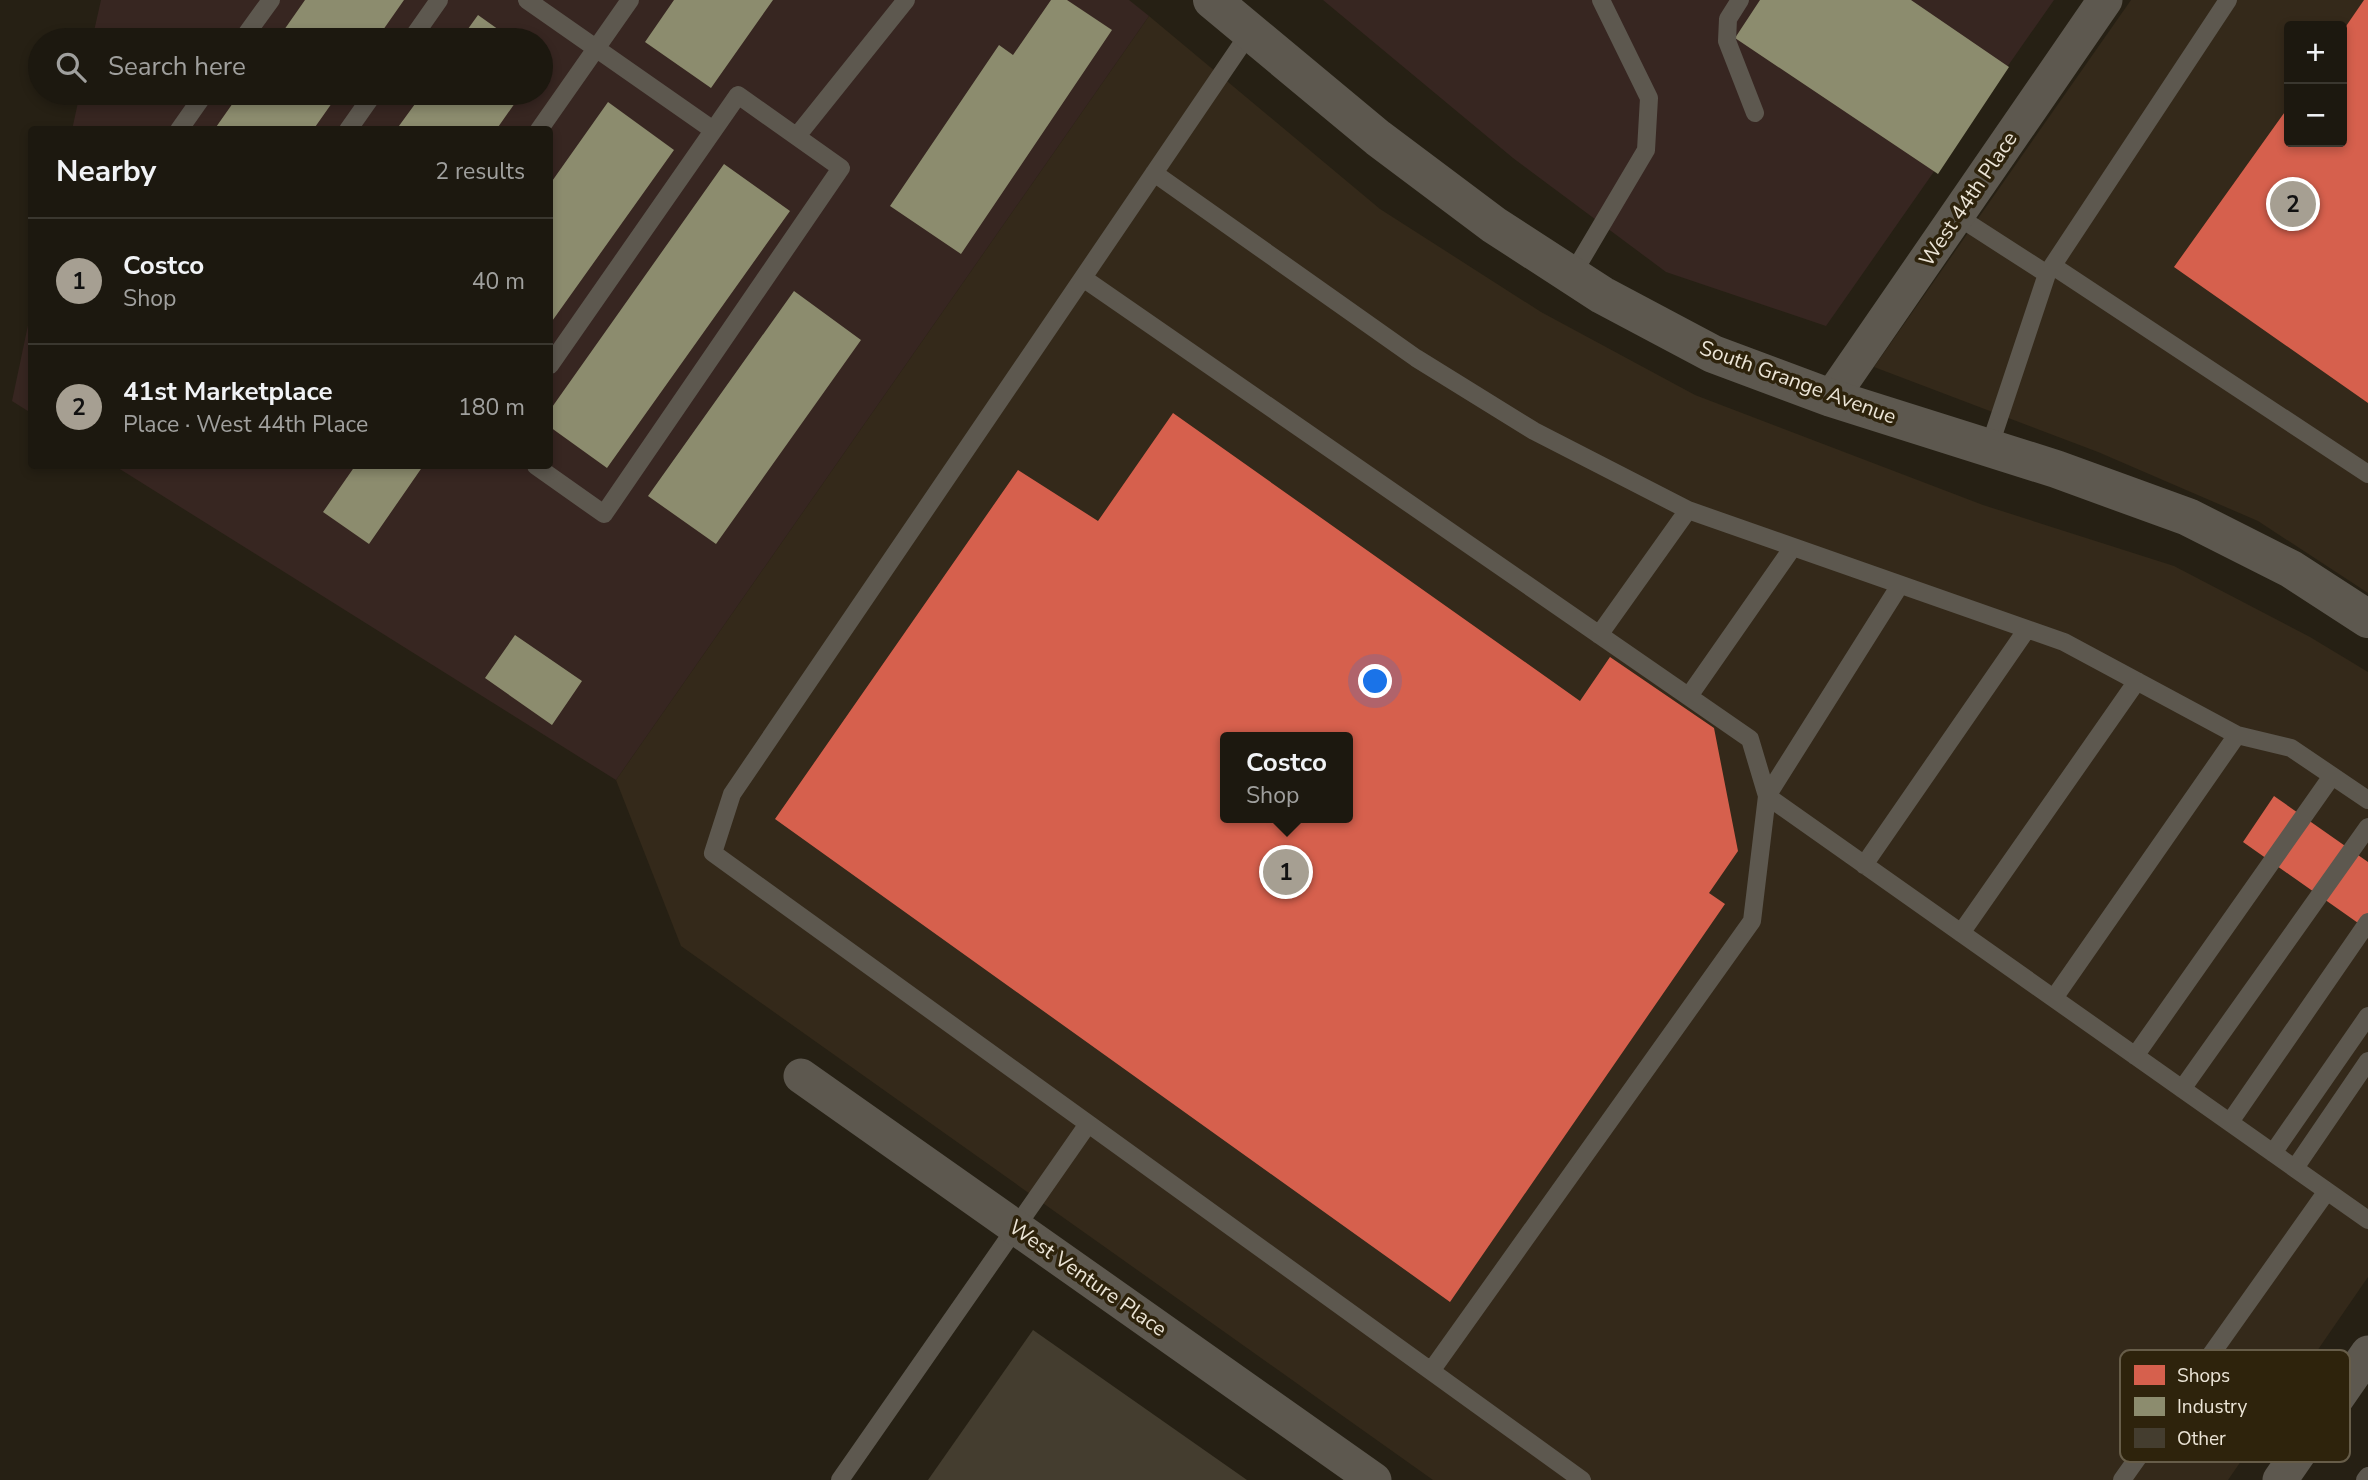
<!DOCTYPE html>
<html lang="en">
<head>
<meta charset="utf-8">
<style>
	body { margin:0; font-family:"Nunito Sans",sans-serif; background:#252118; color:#f1f3f6 }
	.controls { position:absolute; right:21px; top:21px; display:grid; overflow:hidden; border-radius:7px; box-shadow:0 4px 10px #0003 }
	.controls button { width:63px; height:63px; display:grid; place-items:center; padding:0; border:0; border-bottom:2px solid #3a372f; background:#1c180f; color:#f1f3f6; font:35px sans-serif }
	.you { position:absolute; left:1376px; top:682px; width:24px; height:24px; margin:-18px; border:5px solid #fff; border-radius:50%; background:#1a73e8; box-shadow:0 0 0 10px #1a73e833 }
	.badge { display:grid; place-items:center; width:46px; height:46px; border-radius:50%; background:#a69f92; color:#111; font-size:23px; font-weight:700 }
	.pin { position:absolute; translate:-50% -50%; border:4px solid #fff; box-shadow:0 2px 7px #0006 }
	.popup { position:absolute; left:1220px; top:732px; width:133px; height:91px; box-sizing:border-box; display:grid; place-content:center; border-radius:7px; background:#1c180f; filter:drop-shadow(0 2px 5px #0005); font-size:23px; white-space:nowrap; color:#a0a09e }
	.popup b { font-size:26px; color:#f1f3f6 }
	.popup::after { content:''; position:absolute; left:50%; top:100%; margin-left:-14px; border:14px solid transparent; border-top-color:#1c180f }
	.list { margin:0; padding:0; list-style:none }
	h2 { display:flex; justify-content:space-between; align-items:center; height:91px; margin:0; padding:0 28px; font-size:30px }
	h2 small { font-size:23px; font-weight:400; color:#a0a09e }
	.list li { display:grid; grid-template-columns:46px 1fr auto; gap:21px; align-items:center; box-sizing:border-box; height:126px; padding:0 28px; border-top:2px solid #3a372f }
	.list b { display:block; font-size:26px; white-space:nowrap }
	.list p { margin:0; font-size:23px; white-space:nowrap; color:#a0a09e }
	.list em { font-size:23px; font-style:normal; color:#a0a09e }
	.icon { flex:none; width:38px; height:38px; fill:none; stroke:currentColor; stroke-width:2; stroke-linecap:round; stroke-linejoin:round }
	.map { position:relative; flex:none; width:2368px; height:1480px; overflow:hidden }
	.search { position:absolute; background:#1c180f; box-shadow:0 4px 10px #0003; left:28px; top:28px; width:525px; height:77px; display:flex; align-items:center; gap:18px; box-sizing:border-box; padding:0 24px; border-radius:38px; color:#a0a09e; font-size:26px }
	.panel { position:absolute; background:#1c180f; box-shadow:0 4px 10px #0003; left:28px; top:126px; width:525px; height:343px; border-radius:7px }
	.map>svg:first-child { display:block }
	.commercial { fill:#34291a; fill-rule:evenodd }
	.industrial { fill:#372621 }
	.shops { fill:#d6604d; fill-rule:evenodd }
	.industry { fill:#8c8c6e }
	.building { fill:#443d2f }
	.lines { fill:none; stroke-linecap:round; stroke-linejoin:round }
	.lane { stroke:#5d584f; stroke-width:18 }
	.street { stroke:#5d584f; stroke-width:35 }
	.secondary { stroke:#5d584f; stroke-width:38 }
	.labels { text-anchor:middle; stroke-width:7; stroke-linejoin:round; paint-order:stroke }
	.street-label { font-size:21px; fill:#ebe4d6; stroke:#2e230c }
	.key { fill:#2e230c; stroke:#675d49; stroke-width:2 }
	.key-label { font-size:19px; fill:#ebe4d6 }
</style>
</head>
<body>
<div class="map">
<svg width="2368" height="1480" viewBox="0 0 2368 1480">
	<rect width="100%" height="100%" fill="#262014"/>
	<!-- commercial -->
	<path class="commercial" d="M2131 0H2368V593L2258 521 2098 452 1874 367ZM2289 26H2342V142H2289Z
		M1149 16 1380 209 1541 312 1695 395 1983 505 2174 566 2310 637 2368 672V1277L2228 1480H1433L681 946 616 780ZM1225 737H1347V818H1225Z"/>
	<!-- industrial -->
	<path class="industrial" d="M101 0H1129L1149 16 616 780 115 466H550V130H72L80 93H541V40H92Z
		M1323 0H2054L1826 326 1666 272 1513 158Z
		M31 311V413L12 401Z"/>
	<!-- shops -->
	<path class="shops" d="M2364 0H2368V403L2174 267 2289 106V142H2342V32Z
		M1173 413 1580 701 1610 657 1714 728 1738 851 1709 893 1725 904 1450 1302 775 819 1018 470 1098 521ZM1225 737H1347V818H1225Z
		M2274 796 2368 862V930L2243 842Z"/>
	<!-- industry -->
	<path class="industry" d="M305 0H404L376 40H277Z
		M674 0H773L711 88 645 42Z
		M1051 0H1067L1112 30 961 254 890 206 999 45 1013 55Z
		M1760 0H1911L2009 67 1938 174 1735 38Z
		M478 15 513 40H460Z
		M240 93H339L313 130H214Z
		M423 93H522L496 130H396Z
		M608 102 674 150 550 324V184Z
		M724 164 790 211 607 468 550 427V410Z
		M794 291 861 340 716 544 648 496Z
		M355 466H423L369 544 323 512Z
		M515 635 582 681 552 725 485 678Z"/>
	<!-- building -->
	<path class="building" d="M1033 1330 1247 1480H928Z"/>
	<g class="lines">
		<!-- lane -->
		<path class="lane" d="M527 0 713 130
			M1740 0 1728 19 1727 41 1755 113
			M1250 32 732 794 713 853 1582 1480
			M242 40 271 0
			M411 40 439 0
			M179 130 205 93
			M348 130 374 93
			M539 130 630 0
			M797 136 906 0
			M1154 173 1416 358 1534 431 1688 510 2064 642 2237 735 2054 998
			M1957 216 2047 274
			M2053 266 2368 474
			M1572 275 1646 150 1649 98 1601 0
			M1083 278 1750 739 1767 796 1752 921 1431 1371
			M1989 448 2047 274 2228 0
			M536 466 604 514 841 168 738 95 550 365
			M1900 585 1767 796 2368 1220
			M1599 635 1688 510
			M1689 696 1793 547
			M2237 735 2291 748 2368 800
			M1864 865 2027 629
			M1961 933 2137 681
			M2135 1056 2332 776
			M2182 1089 2368 827
			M2230 1122 2368 922
			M2273 1153 2368 1016
			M2295 1168 2368 1061
			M840 1480 1088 1124
			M2122 1480 2327 1191
			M2365 1480 2368 1476"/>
		<!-- street -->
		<path class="street" d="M1831 398 2105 0
			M801 1076 1374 1480
			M2280 1480 2368 1353"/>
		<!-- secondary -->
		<path class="secondary" d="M1212 0 1378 138 1494 225 1602 295 1713 354 1831 398 2056 469 2188 517 2291 569 2368 619"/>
	</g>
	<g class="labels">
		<!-- street labels -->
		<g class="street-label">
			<text transform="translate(1968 199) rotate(-56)" y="7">West 44th Place</text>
			<text transform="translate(1798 382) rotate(20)" y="7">South Grange Avenue</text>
			<text transform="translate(1088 1278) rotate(35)" y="7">West Venture Place</text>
		</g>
	</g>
	<!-- legend -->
	<rect x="2120" y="1350" width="230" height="112" rx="10" class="key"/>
	<rect x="2134" y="1365" width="31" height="20" fill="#d6604d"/>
	<rect x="2134" y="1397" width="31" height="19" fill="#8c8c6e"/>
	<rect x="2134" y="1428" width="31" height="20" fill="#443d2f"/>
	<g class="key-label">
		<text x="2177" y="1382">Shops</text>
		<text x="2177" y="1413">Industry</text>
		<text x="2177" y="1445">Other</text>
	</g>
</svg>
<div class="controls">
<button>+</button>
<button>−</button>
</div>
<div class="you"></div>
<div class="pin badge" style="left:1286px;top:872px">1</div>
<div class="popup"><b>Costco</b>Shop</div>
<div class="pin badge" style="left:2293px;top:204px">2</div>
<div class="search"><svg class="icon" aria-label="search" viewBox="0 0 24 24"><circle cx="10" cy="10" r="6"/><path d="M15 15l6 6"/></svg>Search here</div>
<section class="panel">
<h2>Nearby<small>2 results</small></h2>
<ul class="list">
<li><span class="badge">1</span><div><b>Costco</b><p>Shop</p></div><em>40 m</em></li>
<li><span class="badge">2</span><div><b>41st Marketplace</b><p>Place · West 44th Place</p></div><em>180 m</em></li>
</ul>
</section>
</div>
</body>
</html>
